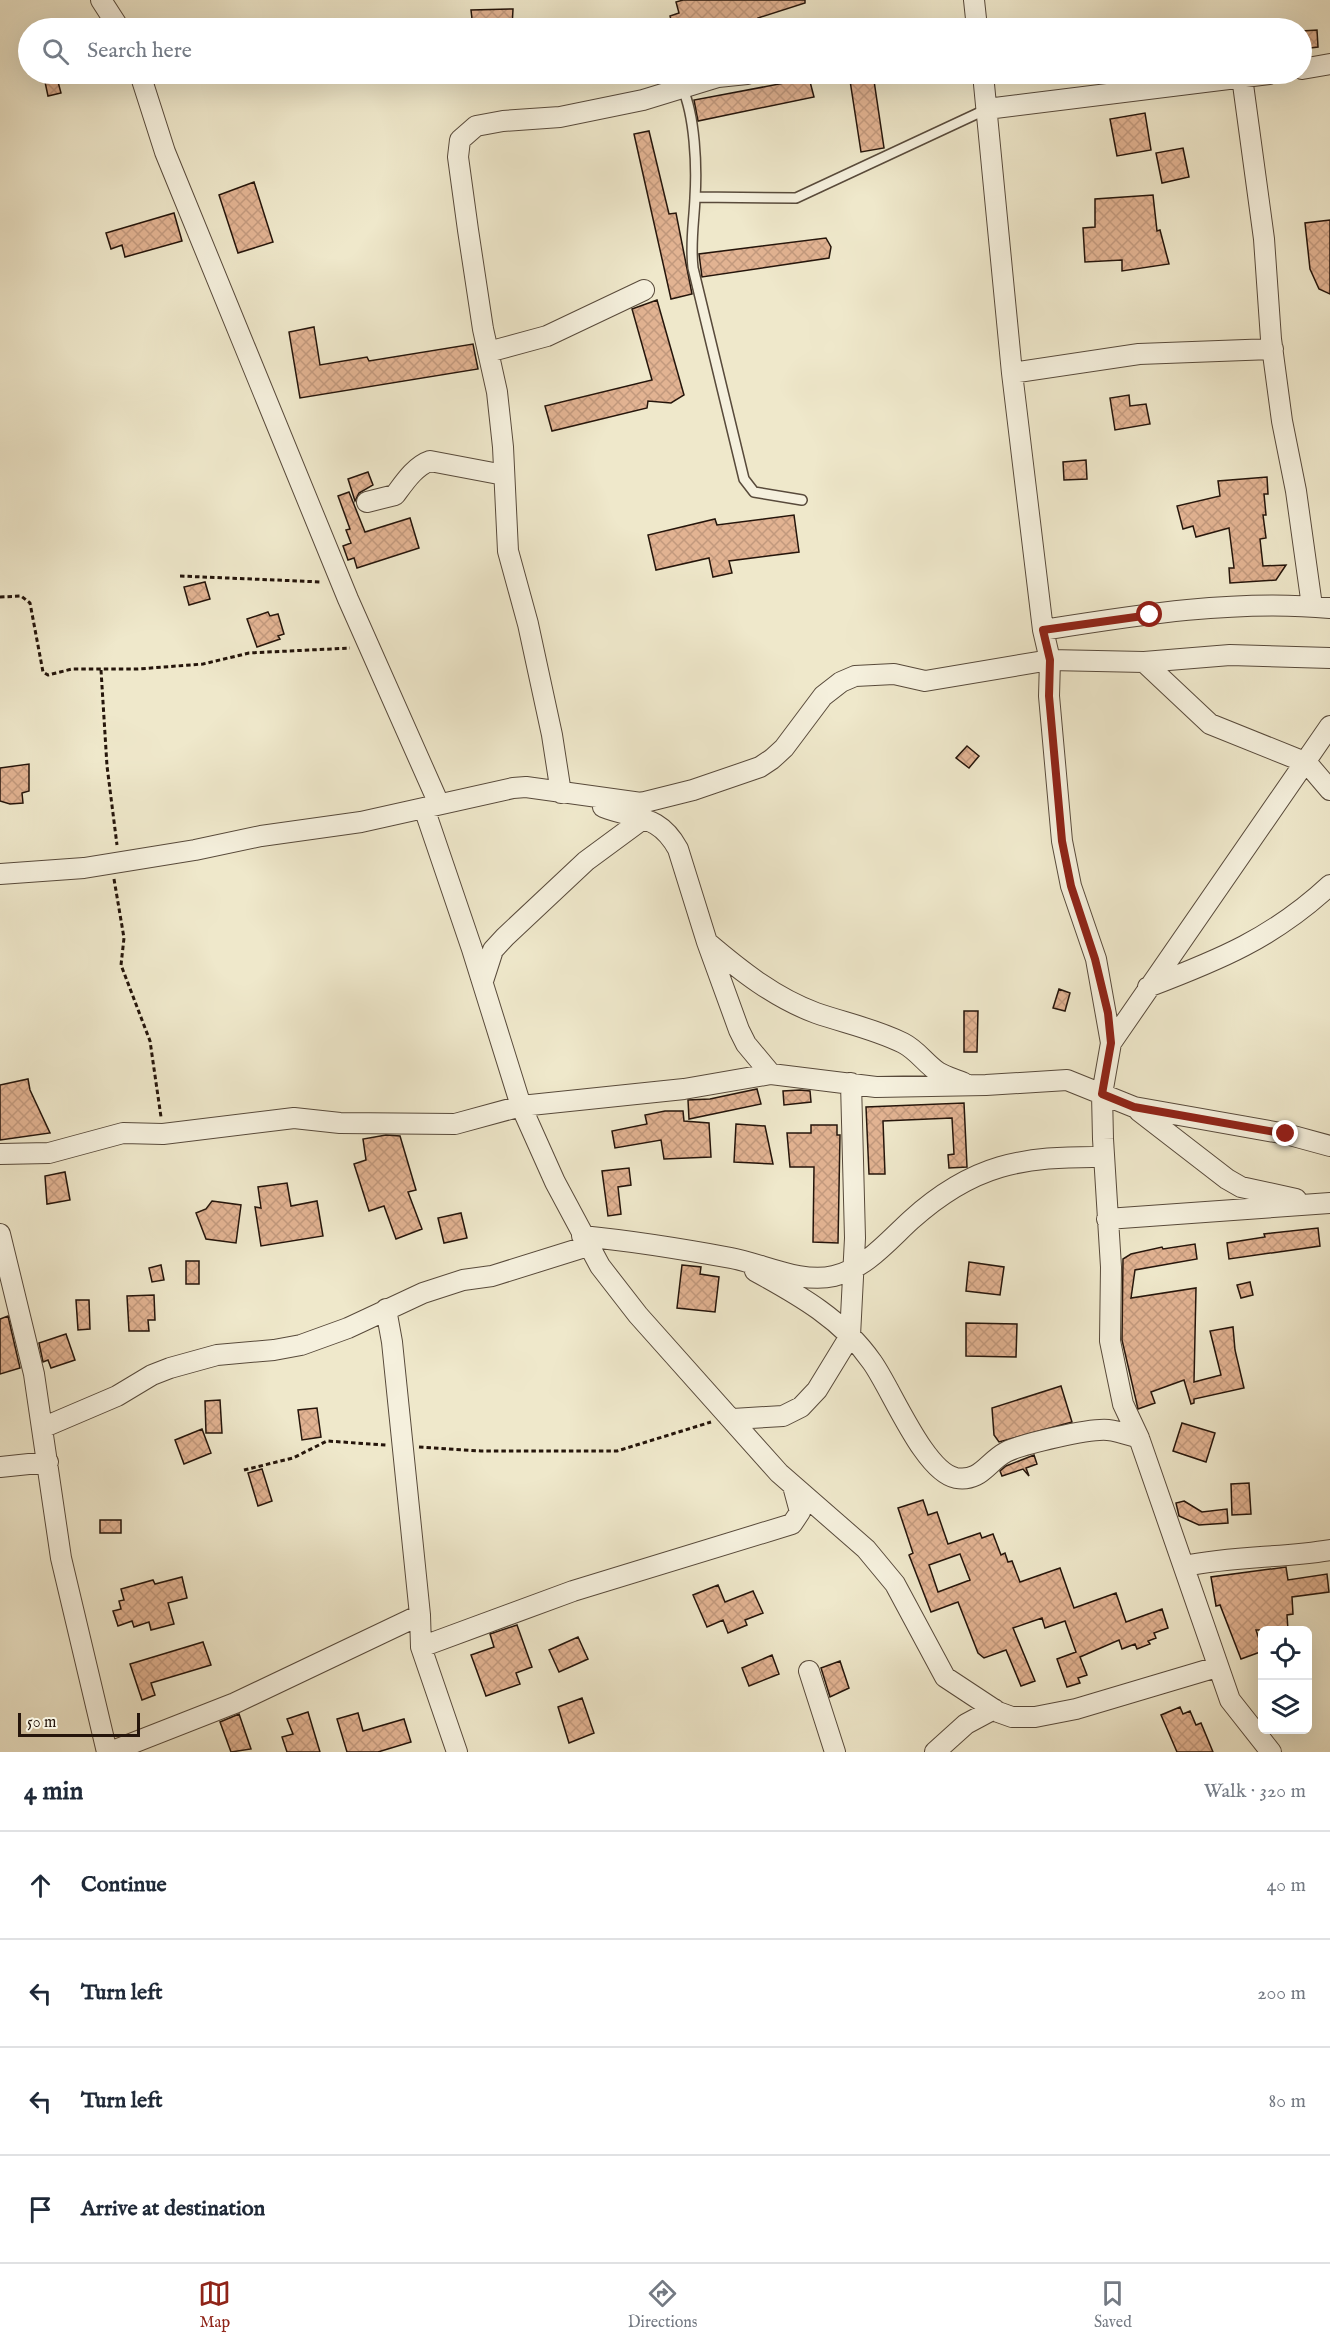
<!DOCTYPE html>
<html lang="en">
<head>
<meta charset="utf-8">
<style>
	body { margin:0; font-family:"IM FELL English",serif; background:#f6f6f7; color:#1f2937 }
	.controls { position:absolute; right:18px; bottom:18px; display:grid; overflow:hidden; border-radius:9px; box-shadow:0 6px 24px #0002 }
	.controls button { width:54px; height:54px; display:grid; place-items:center; padding:0; border:0; border-bottom:2px solid #e0e1e3; background:#fff; color:#1f2937; font:30px sans-serif }
	.scale { position:absolute; left:18px; bottom:15px; width:122px; box-sizing:border-box; padding-left:6px; border:3px solid #25150b; border-top:0; font-size:16px; line-height:21px; white-space:nowrap; color:#25150b; -webkit-text-stroke:4px #f5f0dd; paint-order:stroke }
	.stop { position:absolute; width:18px; height:18px; margin:-14px; border:4px solid #8f2418; border-radius:50%; background:#fff }
	.stop.end { background:#8f2418; border-color:#fff; box-shadow:0 2px 6px #0008 }
	.list { margin:0; padding:0; list-style:none }
	h2 { display:flex; justify-content:space-between; align-items:center; height:78px; margin:0; padding:0 24px; font-size:26px }
	h2 small { font-size:20px; font-weight:400; color:#747a83 }
	.list li { display:grid; grid-template-columns:39px 1fr auto; gap:18px; align-items:center; box-sizing:border-box; height:108px; padding:0 24px; border-top:2px solid #e0e1e3 }
	.list b { display:block; font-size:22px; white-space:nowrap }
	.list em { font-size:20px; font-style:normal; color:#747a83 }
	.icon { flex:none; width:33px; height:33px; fill:none; stroke:currentColor; stroke-width:2; stroke-linecap:round; stroke-linejoin:round }
	.map { position:relative; flex:none; width:1330px; height:1752px; overflow:hidden }
	.search { position:absolute; background:#fff; box-shadow:0 6px 24px #0002; left:18px; right:18px; top:18px; height:66px; display:flex; align-items:center; gap:15px; box-sizing:border-box; padding:0 21px; border-radius:33px; color:#747a83; font-size:22px }
	.sheet { height:510px; background:#fff }
	nav { display:flex; justify-content:space-around; align-items:center; box-sizing:border-box; height:84px; border-top:2px solid #e0e1e3; background:#fff; font-size:16px; color:#747a83 }
	nav a { display:grid; justify-items:center; gap:3px }
	nav .on { color:#8f2418 }
	.map>svg:first-child { display:block }
	.building { fill:url(#building-cross-hatch); stroke:#25150b; stroke-width:1.5; fill-rule:evenodd }
	.lines { fill:none; stroke-linecap:round; stroke-linejoin:round }
	.lane-casing { stroke:#584a3b; stroke-width:12 }
	.street-casing { stroke:#584a3b; stroke-width:22 }
	.path { stroke:#25150b; stroke-width:3; stroke-dasharray:4.5 3; stroke-linecap:butt }
	.lane { stroke:#f5f0dd; stroke-width:9 }
	.street { stroke:#f5f0dd; stroke-width:20 }
	.route { stroke:#8f2418; stroke-width:8 }
</style>
</head>
<body>
<div class="map">
<svg width="1330" height="1752" viewBox="0 0 1330 1752">
	<defs>
		<pattern id="building-cross-hatch" width="8" height="8" patternUnits="userSpaceOnUse" patternTransform="scale(1.5)"><rect width="8" height="8" fill="#e2b392"/><path d="M0 0l8 8M0 8l8-8" fill="none" stroke="#c2997d"/></pattern>
	</defs>
	<rect width="100%" height="100%" fill="#efe8cb"/>
	<filter id="stains"><feTurbulence type="fractalNoise" baseFrequency=".00333" numOctaves="4"/><feColorMatrix values="0 0 0 0 .2 0 0 0 0 .09 0 0 0 0 .02 0 0 0 .5 -.17"/></filter>
	<radialGradient id="worn" r=".72"><stop offset=".6" stop-color="#630" stop-opacity="0"/><stop offset="1" stop-color="#630" stop-opacity=".3"/></radialGradient>
	<!-- building -->
	<path class="building" d="M683 0H805V3L758 18 761 28H673L670 16 679 13 676 2Z
		M513 9 512 28H473L471 10Z
		M1317 30 1318 47 1302 49V31Z
		M788 74H808L814 97 698 121 694 100 790 82Z
		M849 74H873L884 148 861 152Z
		M57 78 61 93 48 96 45 82Z
		M1145 113 1151 150 1117 156 1110 119Z
		M649 131 669 214 676 213 692 294 671 299 634 134Z
		M1183 148 1189 177 1162 183 1156 153Z
		M254 182 273 242 238 253 219 195Z
		M1153 195 1157 231 1160 230 1169 264 1122 271V260L1085 262 1083 228 1095 227V199Z
		M174 213 182 241 125 257 122 245 111 249 106 233Z
		M1330 220V294L1319 289 1310 269 1305 223Z
		M826 238 831 247 829 258 702 277 699 254Z
		M657 300 684 395 671 403 648 401 647 408 552 431 545 406 652 380 632 309Z
		M314 327 320 365 367 357 369 361 473 344 478 369 300 398 289 332Z
		M1129 395 1130 406 1146 404 1150 424 1115 430 1110 398Z
		M1086 460 1087 479 1064 480 1063 462Z
		M368 472 373 485 359 493 355 501 348 479Z
		M1267 477 1268 494H1264L1266 515H1263L1266 538 1260 539 1263 566 1286 565 1276 580 1230 583 1229 568H1234L1229 528 1196 537 1193 526 1183 529 1177 506 1220 496 1218 481Z
		M349 492 365 532 410 518 419 548 357 568 354 558 348 560 343 546 351 543 346 530 350 529 338 496Z
		M794 515 799 552 729 561 732 573 713 577 709 558 656 570 648 535 715 519 717 525Z
		M205 582 210 599 189 605 184 587Z
		M268 612 270 616 278 614 284 634 278 636 280 639 257 647 247 619Z
		M967 746 979 756 969 768 956 758Z
		M29 764V791L22 793 23 803 10 804 0 801V768Z
		M1059 989 1070 993 1065 1011 1053 1008Z
		M964 1011H978L977 1052H964Z
		M28 1079 30 1090 50 1133 0 1140V1085Z
		M757 1089 761 1104 689 1119 688 1100 710 1099Z
		M800 1090 810 1091 811 1102 784 1105 783 1091Z
		M964 1103 967 1167 949 1168 948 1155 954 1154 952 1118 883 1121 885 1174H869L866 1107Z
		M665 1111H683L684 1121 709 1123 711 1157 664 1159 661 1140 615 1148 612 1131 647 1124 645 1115Z
		M736 1124 765 1126 773 1164 734 1162Z
		M811 1125H837V1135H840L838 1243 813 1242 814 1167H790L787 1133H811Z
		M386 1135 400 1136 416 1190 408 1192 422 1229 396 1239 384 1206 369 1211 354 1164 366 1160 363 1139Z
		M629 1168 631 1185 618 1187 621 1214 608 1216 602 1171Z
		M65 1172 70 1200 47 1204 45 1176Z
		M287 1183 291 1206 317 1201 323 1236 261 1246 255 1207 261 1208 258 1187Z
		M212 1201 241 1205 236 1243 206 1239 196 1213 206 1209Z
		M461 1213 467 1238 444 1243 438 1218Z
		M1318 1228 1320 1246 1229 1259 1227 1243 1265 1237 1264 1234Z
		M1195 1244 1197 1259 1135 1270 1131 1298 1196 1288 1194 1382 1221 1375 1210 1331 1233 1327 1235 1350 1244 1388 1194 1399V1403L1191 1404 1184 1380 1151 1392 1155 1403 1138 1409 1122 1340 1123 1259 1131 1254 1162 1247 1163 1249Z
		M186 1261H199V1284H186Z
		M969 1262 1004 1267 1000 1295 966 1291Z
		M161 1265 164 1280 152 1282 149 1268Z
		M682 1265 701 1267 700 1274 719 1277 715 1312 677 1308Z
		M1250 1282 1253 1295 1241 1298 1237 1285Z
		M154 1295 155 1320H148L149 1331H129L127 1296Z
		M76 1300H89L90 1329 78 1330Z
		M8 1316 20 1368 0 1374V1319Z
		M966 1323 1017 1324 1016 1357 966 1356Z
		M66 1334 75 1360 51 1368 48 1360 43 1362 39 1343Z
		M1061 1386 1072 1422 999 1442 994 1435 992 1408Z
		M220 1400 222 1433H206L205 1401Z
		M317 1408 321 1437 302 1440 298 1410Z
		M1182 1423 1215 1433 1206 1462 1173 1451Z
		M202 1429 211 1453 184 1464 175 1440Z
		M1034 1455 1037 1464 1026 1468 1029 1476 1023 1469 1002 1476 1000 1471 1006 1466Z
		M262 1469 272 1501 258 1506 248 1473Z
		M1249 1483 1251 1514 1232 1515 1231 1484Z
		M923 1500 928 1515 937 1512 948 1544 980 1533 982 1538 993 1534 1001 1555 1005 1553 1008 1562 1012 1561 1020 1582 1060 1568 1074 1608 1116 1593 1126 1622 1162 1609 1168 1628 1154 1633 1156 1638 1148 1641 1150 1644 1137 1649 1135 1644 1122 1649 1119 1640 1080 1657 1087 1675 1078 1678 1080 1683 1067 1687 1057 1659 1076 1652 1065 1621 1045 1628 1042 1618 1013 1628 1035 1681 1021 1686 1006 1650 984 1658 978 1653 958 1602 931 1612 909 1555 913 1553 898 1508ZM960 1554 970 1580 938 1592 929 1565Z
		M1184 1501 1202 1512 1227 1509 1228 1523 1199 1525 1179 1516 1176 1503Z
		M100 1520H121V1533H100Z
		M1286 1567 1288 1580 1327 1574 1329 1592 1292 1597 1293 1614 1287 1615 1288 1630H1256L1263 1651 1241 1659 1220 1605 1216 1606 1211 1577Z
		M182 1577 187 1598 168 1603 174 1624 151 1630 149 1622 134 1627 132 1621 118 1626 113 1611 121 1609 119 1601 124 1600 121 1589 153 1580 155 1584Z
		M718 1585 725 1602 753 1591 763 1613 745 1620 747 1625 728 1633 723 1620 707 1627 693 1595Z
		M517 1625 532 1667 516 1673 520 1684 486 1696 471 1655 494 1647 490 1634Z
		M578 1637 588 1659 559 1672 549 1650Z
		M203 1642 211 1665 151 1683 155 1695 142 1700 130 1664Z
		M772 1655 779 1674 749 1686 742 1668Z
		M840 1661 849 1688 830 1697 821 1668Z
		M582 1698 594 1733 569 1743 558 1707Z
		M1180 1707 1183 1714 1190 1711 1196 1725 1201 1723 1213 1752H1177L1161 1715Z
		M308 1712 320 1752H287L282 1737 293 1734 287 1719Z
		M358 1713 363 1731 404 1719 411 1742 378 1752H347L337 1719Z
		M239 1714 251 1749 231 1752 220 1722Z"/>
	<g class="lines">
		<defs>
			<path id="lane" d="M682 87C695 116 697 166 695 198 694 222 690 244 693 268L744 479 754 492 802 500
				M695 197 796 198 987 109"/>
			<path id="street" d="M101 0 119 28
				M974 0 977 28
				M1302 69 1330 64
				M140 74 165 152 348 599 439 804
				M983 74 1012 373 1043 630 1050 660 1049 696 1062 841 1071 886 1096 959 1111 1043 1102 1094 1103 1139 1111 1267 1110 1341 1123 1404 1139 1438 1230 1700 1271 1752
				M1242 77 1264 239 1271 339 1282 421 1296 491 1312 606
				M987 109 1269 74
				M488 352 547 336 644 290
				M1012 373 1139 354 1273 349
				M367 502 395 495C404 483 415 466 430 461L504 475
				M1043 630C1137 615 1236 599 1330 608
				M1144 662 1210 724 1307 763 1330 790
				M561 793 552 735 528 624 508 551 503 447 497 392 483 329 468 230 458 157 460 140 476 126 503 121 560 117 643 100 718 77 747 74
				M603 807C637 820 659 814 678 849L707 942 739 1030 746 1044 771 1074
				M424 808 472 949 521 1106 555 1182 600 1266 638 1315 779 1473 866 1549 895 1584 945 1677 998 1712 1012 1717H1035L1076 1709 1217 1667
				M0 874 84 868 195 850 261 836 361 822 513 788 526 787 641 803 693 790 760 767 772 759 784 748 823 696 841 682 855 676 894 674 925 681 1050 660 1144 662 1230 655 1330 658
				M708 943C741 971 775 998 816 1013 845 1023 875 1029 903 1043 917 1050 925 1063 938 1072 946 1077 955 1079 964 1083
				M483 981 493 950 505 937 586 861 643 819
				M1148 987C1219 960 1273 938 1330 885
				M1111 1043 1330 726
				M1139 1111 1227 1179 1241 1187 1296 1199
				M0 1154 49 1153 123 1133 163 1134 294 1118 340 1123 455 1124 521 1106 684 1089 771 1074 876 1087 986 1085 1067 1080 1134 1107 1286 1134 1330 1146
				M1107 1219 1330 1203
				M0 1234 34 1374 61 1558 107 1752
				M582 1236C633 1241 682 1249 731 1258 763 1264 801 1284 834 1276 866 1268 887 1242 911 1220 973 1164 1022 1156 1104 1157
				M755 1271C799 1295 843 1320 872 1362 891 1388 924 1472 956 1478 981 1482 987 1462 1006 1452 1022 1444 1090 1428 1108 1430 1118 1431 1129 1435 1139 1438
				M386 1309 392 1342 420 1615 421 1647 457 1752
				M733 1419 783 1416 801 1407 817 1390 850 1336 855 1238 851 1083
				M42 1428 117 1396 152 1375 170 1368 217 1355 274 1350 301 1345 348 1328 423 1293 463 1280 492 1276 588 1246
				M0 1467 48 1462
				M1185 1566C1233 1556 1281 1558 1330 1550
				M421 1647 573 1591 792 1524 800 1512 793 1486
				M809 1671 835 1752
				M110 1752 235 1703 420 1615
				M935 1752 966 1724 994 1709"/>
		</defs>
		<!-- lane casing -->
		<use href="#lane" class="lane-casing"/>
		<!-- street casing -->
		<use href="#street" class="street-casing"/>
		<!-- path -->
		<path class="path" d="M180 576 322 582
			M0 597 21 596 30 603 43 672 48 675 72 669H138L203 664 249 653 350 648
			M101 670 107 766 117 845
			M114 879 124 938 121 965 150 1041 161 1117
			M419 1447 481 1451H617L711 1422
			M244 1470 293 1458 327 1441 386 1445"/>
		<!-- lane -->
		<use href="#lane" class="lane"/>
		<!-- street -->
		<use href="#street" class="street"/>
	</g>
	<g class="lines">
		<!-- route -->
		<path class="route" d="M1150 615 1043 630 1050 660 1049 696 1062 841 1071 886 1095 959 1108 1013 1111 1043 1102 1094 1134 1107 1286 1134"/>
	</g>
	<rect width="100%" height="100%" filter="url(#stains)"/>
	<rect width="100%" height="100%" fill="url(#worn)"/>
</svg>
<div class="controls">
<button><svg class="icon" aria-label="locate" viewBox="0 0 24 24"><circle cx="12" cy="12" r="6"/><path d="M12 2v4M12 18v4M2 12h4M18 12h4"/></svg></button>
<button><svg class="icon" aria-label="layers" viewBox="0 0 24 24"><path d="M12 4l9 5-9 5-9-5zM3 14l9 5 9-5"/></svg></button>
</div>
<div class="scale">50 m</div>
<div class="stop" style="left:1150px;top:615px"></div>
<div class="stop end" style="left:1286px;top:1134px"></div>
<div class="search"><svg class="icon" aria-label="search" viewBox="0 0 24 24"><circle cx="10" cy="10" r="6"/><path d="M15 15l6 6"/></svg>Search here</div>
</div>
<section class="sheet">
<h2>4 min<small>Walk · 320 m</small></h2>
<ul class="list">
<li><svg class="icon" aria-label="ahead" viewBox="0 0 24 24"><path d="M12 20V5M6 11l6-6 6 6"/></svg><div><b>Continue</b></div><em>40 m</em></li>
<li><svg class="icon" aria-label="left" viewBox="0 0 24 24"><path d="M17 20v-9H6M10 6l-5 5 5 5"/></svg><div><b>Turn left</b></div><em>200 m</em></li>
<li><svg class="icon" aria-label="left" viewBox="0 0 24 24"><path d="M17 20v-9H6M10 6l-5 5 5 5"/></svg><div><b>Turn left</b></div><em>80 m</em></li>
<li><svg class="icon" aria-label="arrive" viewBox="0 0 24 24"><path d="M6 21V4h12l-3 4 3 4H6"/></svg><div><b>Arrive at destination</b></div></li>
</ul>
</section>
<nav>
<a class="on"><svg class="icon" aria-label="map" viewBox="0 0 24 24"><path d="M3 6l6-2 6 2 6-2v14l-6 2-6-2-6 2zM9 4v14M15 6v14"/></svg>Map</a>
<a><svg class="icon" aria-label="directions" viewBox="0 0 24 24"><path d="M12 3l9 9-9 9-9-9zM9 14v-3h6M13 9l2 2-2 2"/></svg>Directions</a>
<a><svg class="icon" aria-label="saved" viewBox="0 0 24 24"><path d="M7 4h10v16l-5-4-5 4z"/></svg>Saved</a>
</nav>
</body>
</html>
